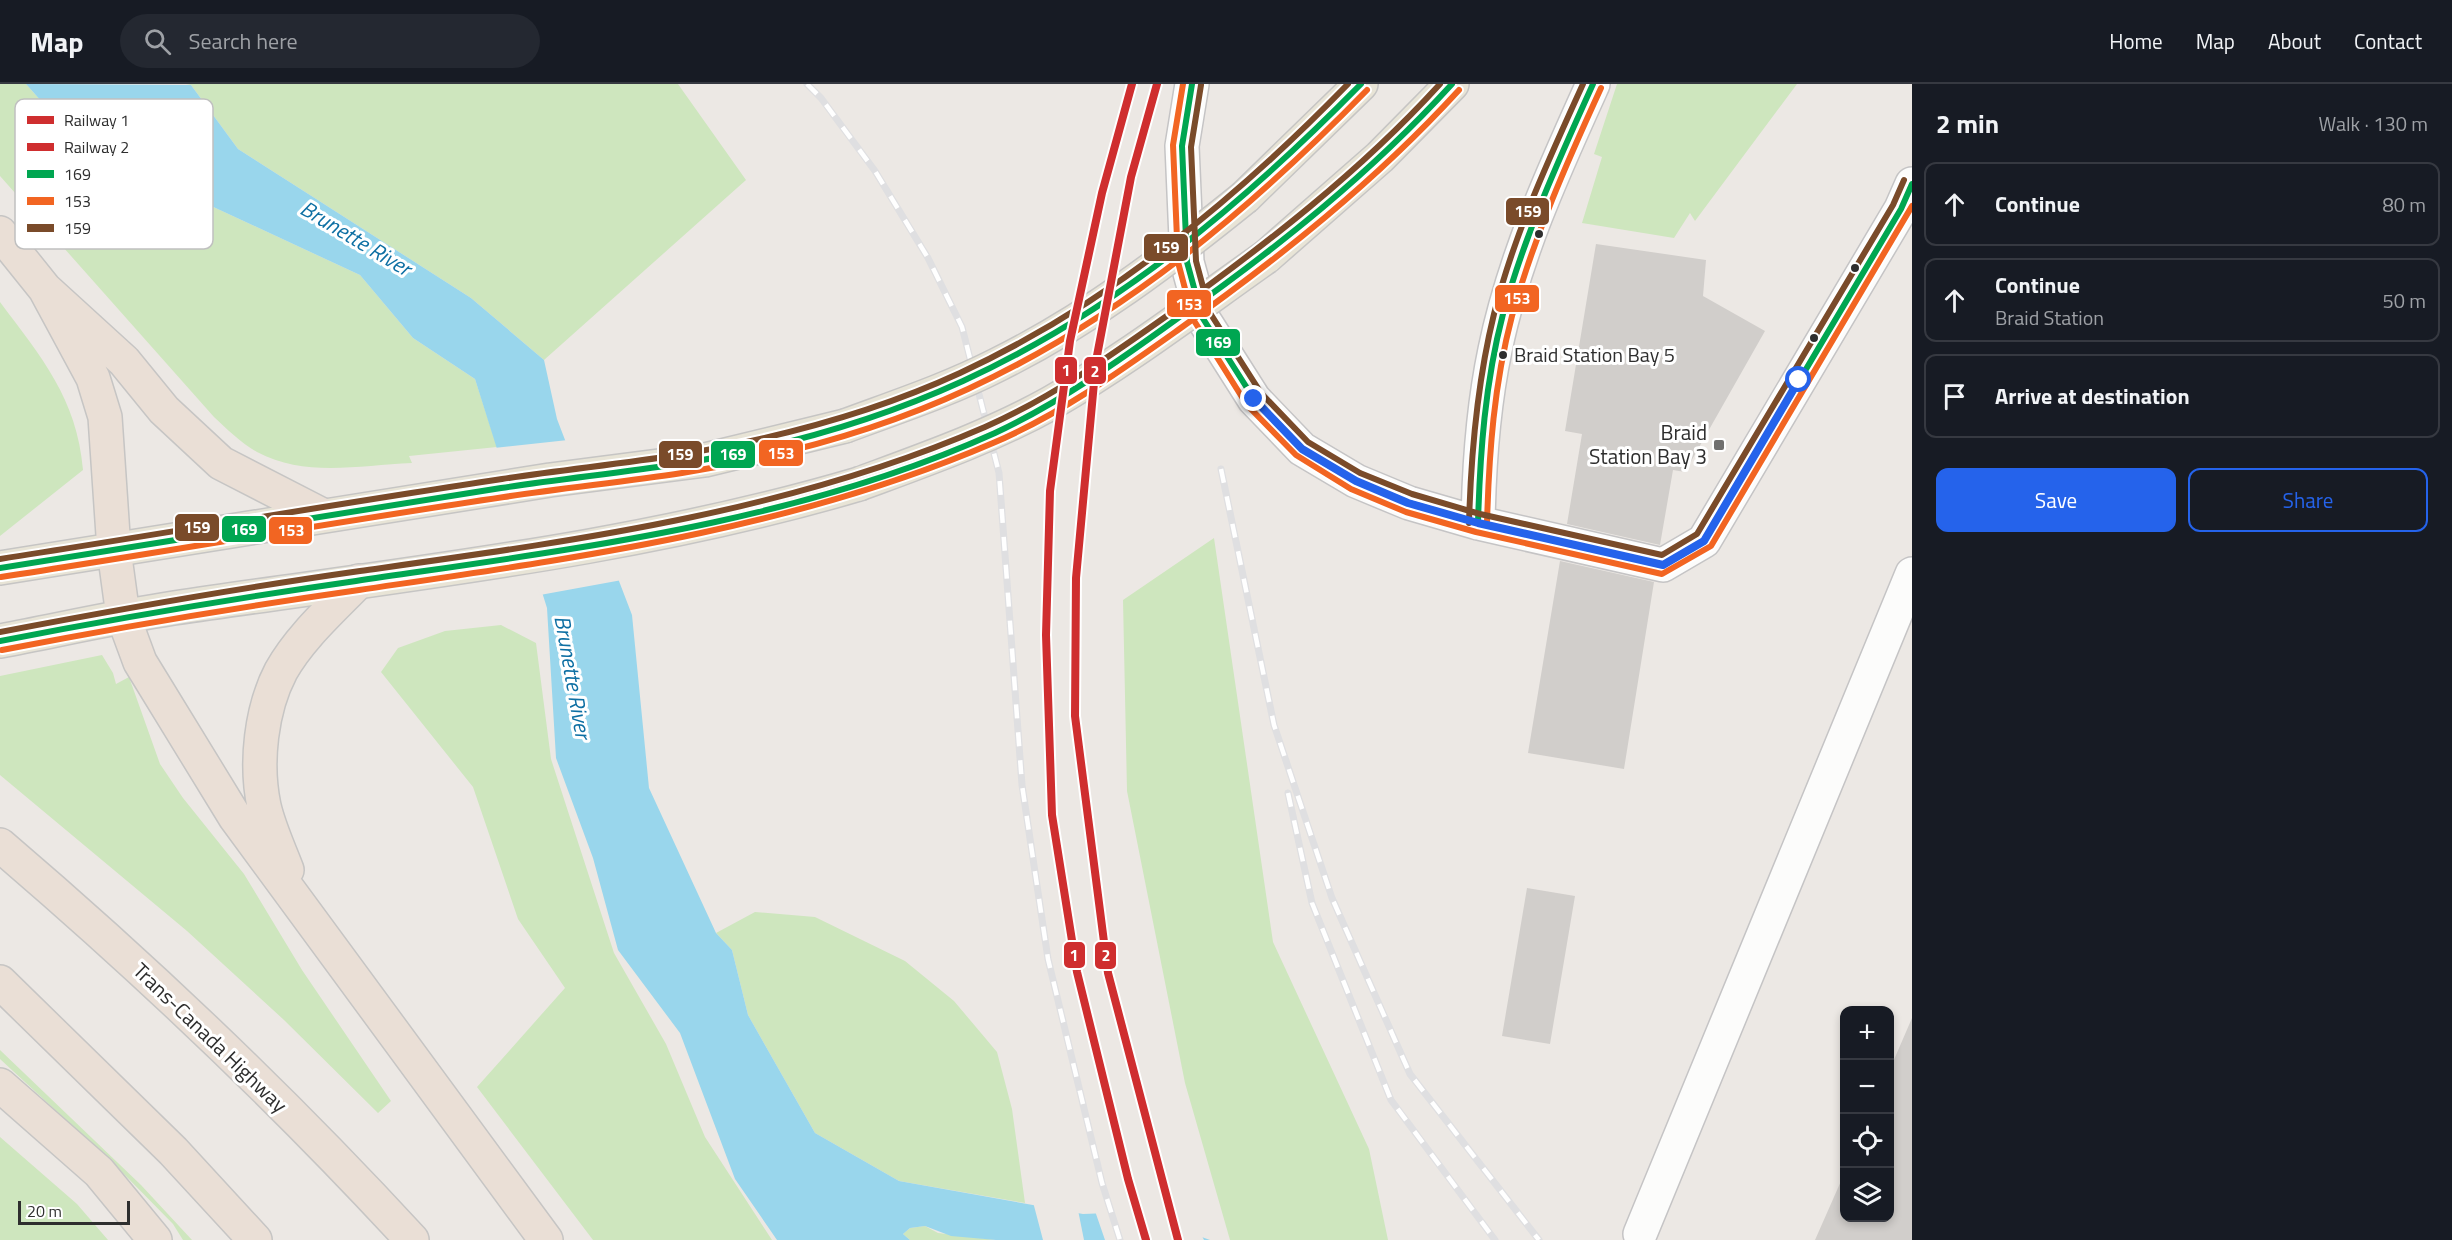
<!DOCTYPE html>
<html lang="en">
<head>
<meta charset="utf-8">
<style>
	body { margin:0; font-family:"Titillium Web",sans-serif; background:#242831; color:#f1f3f6 }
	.controls { position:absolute; right:18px; bottom:18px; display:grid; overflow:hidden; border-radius:12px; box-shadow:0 3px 9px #0003 }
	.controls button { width:54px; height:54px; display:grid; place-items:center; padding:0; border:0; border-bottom:2px solid #363941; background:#171b24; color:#f1f3f6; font:30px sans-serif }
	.scale { position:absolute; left:18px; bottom:15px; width:112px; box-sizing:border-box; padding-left:6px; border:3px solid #2e2e2e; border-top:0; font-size:16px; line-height:21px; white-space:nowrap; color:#2e2e2e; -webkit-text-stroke:4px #fff; paint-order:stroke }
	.stop { position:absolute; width:18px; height:18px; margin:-14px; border:4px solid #2563eb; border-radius:50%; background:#fff }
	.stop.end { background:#2563eb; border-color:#fff; box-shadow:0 2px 6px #0008 }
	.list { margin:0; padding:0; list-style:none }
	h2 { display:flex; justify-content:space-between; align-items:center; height:78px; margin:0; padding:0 24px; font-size:26px }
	h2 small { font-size:20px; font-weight:400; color:#9ea1a6 }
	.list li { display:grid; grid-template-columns:39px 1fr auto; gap:18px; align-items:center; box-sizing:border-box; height:84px; margin:0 12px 12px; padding:0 12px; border:2px solid #363941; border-radius:12px }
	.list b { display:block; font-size:22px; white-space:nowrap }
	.list p { margin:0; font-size:20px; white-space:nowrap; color:#9ea1a6 }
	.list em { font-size:20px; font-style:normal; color:#9ea1a6 }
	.actions { display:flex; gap:12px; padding:18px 24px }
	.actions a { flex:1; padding:14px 0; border:2px solid #2563eb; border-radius:12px; text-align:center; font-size:21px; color:#2563eb }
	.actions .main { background:#2563eb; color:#fff }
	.icon { flex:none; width:33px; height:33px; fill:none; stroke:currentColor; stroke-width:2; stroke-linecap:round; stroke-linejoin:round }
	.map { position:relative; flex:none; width:1912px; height:1156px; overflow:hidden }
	header { display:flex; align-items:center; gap:36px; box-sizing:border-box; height:84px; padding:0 30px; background:#171b24; border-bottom:2px solid #363941 }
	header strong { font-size:28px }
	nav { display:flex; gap:33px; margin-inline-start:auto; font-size:21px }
	.search { width:420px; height:54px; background:#242831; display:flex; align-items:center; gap:15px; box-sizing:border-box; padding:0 21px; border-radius:33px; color:#9ea1a6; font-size:22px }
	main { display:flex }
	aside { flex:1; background:#171b24 }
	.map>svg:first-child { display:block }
	.green { fill:#cee6be }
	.water { fill:#99d6ec }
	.pier { fill:#ece8e4 }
	.building { fill:#d1cecb }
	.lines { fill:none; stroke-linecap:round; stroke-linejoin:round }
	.minor-casing { stroke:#c5c4c5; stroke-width:36 }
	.major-casing { stroke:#c6c5c4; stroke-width:36 }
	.highway-casing { stroke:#c6c5c4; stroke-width:36 }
	.minor { stroke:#fcfcfb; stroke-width:33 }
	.major { stroke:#e8e4d6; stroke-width:33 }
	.highway { stroke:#eadfd6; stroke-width:33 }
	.rail-casing { stroke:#dfdfe1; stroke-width:7 }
	.rail { stroke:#fff; stroke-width:4.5; stroke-dasharray:14; stroke-linecap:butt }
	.major-bridge-casing { stroke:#c6c5c4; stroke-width:36; stroke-linecap:butt }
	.major-bridge { stroke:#e8e4d6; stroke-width:33 }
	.bus-1-casing { stroke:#fff; stroke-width:10 }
	.bus-2-casing { stroke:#fff; stroke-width:10 }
	.bus-3-casing { stroke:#fff; stroke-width:10 }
	.bus-1 { stroke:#00a651; stroke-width:6 }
	.bus-2 { stroke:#f26522; stroke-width:6 }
	.bus-3 { stroke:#7a4b2a; stroke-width:6 }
	.rail-1-casing { stroke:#fff; stroke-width:12 }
	.rail-2-casing { stroke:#fff; stroke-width:12 }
	.rail-1 { stroke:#cf2e2f; stroke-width:8 }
	.rail-2 { stroke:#cf2e2f; stroke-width:8 }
	.route { stroke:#2563eb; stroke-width:8 }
	.bus-dot { fill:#2e2e2e; stroke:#fff; stroke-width:2 }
	.poi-dot { fill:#706f6e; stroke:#fff; stroke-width:2 }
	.labels { text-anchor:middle; stroke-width:6; stroke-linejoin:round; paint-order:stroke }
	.bus-label { font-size:20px; fill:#2e2e2e; stroke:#fff; text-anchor:start }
	.poi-label { font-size:21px; fill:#2e2e2e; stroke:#fff; text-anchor:end }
	.street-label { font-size:21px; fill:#2e2e2e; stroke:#fff }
	.water-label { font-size:22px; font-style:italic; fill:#0d6fa3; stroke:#fff }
	.key { fill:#fff; stroke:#c0c0c0; stroke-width:1.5 }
	.key-label { font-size:16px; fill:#2e2e2e }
	.line-badge { stroke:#fff; stroke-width:2 }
	.badge-label { font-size:16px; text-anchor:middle; font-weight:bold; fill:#fff }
</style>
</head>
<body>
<header>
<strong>Map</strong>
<div class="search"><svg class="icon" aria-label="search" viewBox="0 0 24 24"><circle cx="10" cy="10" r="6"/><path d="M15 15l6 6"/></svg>Search here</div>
<nav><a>Home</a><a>Map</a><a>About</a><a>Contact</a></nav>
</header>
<main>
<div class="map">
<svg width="1912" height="1156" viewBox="0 0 1912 1156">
	<rect width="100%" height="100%" fill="#ece8e4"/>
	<!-- green -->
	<path class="green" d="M0 0H26L50 27 127 83 360 191 413 254 475 295 497 363 409 372 412 379C359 381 306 394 257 368 242 360 227 345 214 333L0 92Z
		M186 0H678L746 96 544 276 471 214 238 65 191 1Z
		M1617 0H1797L1695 137 1690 129 1674 154 1582 139 1602 73 1594 70Z
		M0 218C41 273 77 314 83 386L0 452Z
		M1214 454 1273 858 1369 1065 1388 1156H1230L1185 999 1127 707 1123 516Z
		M501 541 536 559 551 675 614 869 666 960 705 1053 772 1156H593L477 1003 565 904 518 835 473 703 381 588 398 564 445 547Z
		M102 571 113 589 116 600 129 593 160 680 183 714 244 790 302 886 391 1017 378 1029 284 936 187 847 0 691V592Z
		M755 828 815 833 905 877 954 917 997 968 1012 1025 1025 1119 899 1097 815 1049 748 931 732 866 716 849Z
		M0 966 141 1101 192 1156H183L173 1140 117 1083 0 975Z
		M0 1053 77 1120 108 1156H0Z
		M925 1142 938 1149 996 1156H910L903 1150 910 1144Z"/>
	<!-- water -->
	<path class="water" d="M26 0 191 1 238 65 471 214 544 276 557 335 632 531 649 704 716 849 732 866 748 931 815 1049 899 1097 1083 1130 1133 1128 1210 1156H996L951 1152 925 1142 910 1144 903 1150 910 1156H777L735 1095 680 949 618 866 593 774 556 674 547 524 475 295 413 254 360 191 127 83 50 27Z"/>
	<!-- pier -->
	<path class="pier" d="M568 356 622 496 540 511 494 364Z
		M1033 1118 1078 1126 1084 1156H1043Z
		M1133 1125 1201 1150 1204 1156H1105L1095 1127Z"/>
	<!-- building -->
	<path class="building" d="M1596 160 1706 176 1703 212 1765 247 1685 388 1673 386 1660 461 1567 440 1582 350 1565 347Z
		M1560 477 1654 498 1624 685 1528 669Z
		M1527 804 1575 812 1550 960 1502 952Z
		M1912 934V1156H1815L1845 1088V1134H1890V985Z"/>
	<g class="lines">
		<defs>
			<path id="minor" d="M1192 0 1182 62 1187 178 1202 233 1254 315 1302 365 1356 397 1409 419 1478 439 1663 481 1704 457 1901 125 1912 100
				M1478 439C1479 381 1483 323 1495 266 1514 173 1554 86 1593 0
				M1640 1150 1912 490"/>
			<path id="major" d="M1245 113 1361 0
				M1266 173 1380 73 1452 0
				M0 484 550 396 705 376 845 342
				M0 557C58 546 115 533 174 524 403 490 636 466 859 400"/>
			<path id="highway" d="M0 149 45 205 124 277 164 326 221 379 322 431
				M45 205 93 294 105 333 114 466 123 532 140 578 235 733 546 1156
				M0 761C144 884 283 1016 412 1156
				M287 786C279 765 269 744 264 722 255 679 261 625 281 587 300 553 332 525 359 497
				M0 898 173 1067 255 1156
				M0 1001 99 1088 155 1156"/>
		</defs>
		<!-- minor casing -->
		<use href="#minor" class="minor-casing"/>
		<!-- major casing -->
		<use href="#major" class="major-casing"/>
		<!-- highway casing -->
		<use href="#highway" class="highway-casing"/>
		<!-- minor -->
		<use href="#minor" class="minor"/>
		<!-- major -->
		<use href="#major" class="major"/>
		<!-- highway -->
		<use href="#highway" class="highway"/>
		<defs>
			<path id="rail" d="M807 0 821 14 875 87 928 174 962 243 999 389 1022 701 1048 875 1102 1099 1120 1156
				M1221 385 1274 641 1332 814 1410 990 1539 1156
				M1288 709 1312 819 1391 1016 1495 1156"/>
		</defs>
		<!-- rail casing -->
		<use href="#rail" class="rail-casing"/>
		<!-- rail -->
		<use href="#rail" class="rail"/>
		<defs>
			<path id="major-bridge" d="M845 342C896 323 948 306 997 281 1088 236 1167 176 1245 113
				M859 400C924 376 990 353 1051 319 1126 276 1195 223 1266 173"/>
		</defs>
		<!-- major-bridge casing -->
		<use href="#major-bridge" class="major-bridge-casing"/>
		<!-- major-bridge -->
		<use href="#major-bridge" class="major-bridge"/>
		<defs>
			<path id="bus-1" d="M1192 0 1182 62 1187 178 1202 233 1254 315 1302 365 1356 397 1409 419 1478 439 1663 481 1704 457 1901 125 1912 100
				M1478 439C1480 369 1485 299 1503 230 1525 150 1559 75 1593 0
				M0 484C167 458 334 430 501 404 560 395 619 389 678 380 776 365 873 338 963 297 1116 227 1244 119 1361 0
				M0 557C118 534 237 514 356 497 572 465 794 440 995 349 1061 318 1120 276 1178 234 1277 164 1370 90 1452 0"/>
			<path id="bus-2" d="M1183 0 1173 61 1178 178 1193 235 1247 321 1296 371 1351 405 1406 428 1476 448 1662 490 1711 462 1912 122
				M1487 439C1489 369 1494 300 1512 232 1534 153 1567 78 1601 4
				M1 493C169 467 336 438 504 413 563 404 623 398 682 389 780 373 878 347 968 305 1122 234 1250 126 1367 6
				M2 566C120 543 240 523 359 506 575 474 791 446 993 359 1059 331 1119 288 1178 246 1279 174 1375 98 1459 6"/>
			<path id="bus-3" d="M1201 1 1191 63 1196 177 1210 229 1261 309 1308 358 1360 389 1412 410 1480 430 1662 471 1697 450 1893 121 1904 96
				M1469 439C1471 368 1477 299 1494 230 1514 150 1549 75 1583 0
				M0 475C168 449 335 420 502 395 561 386 620 380 678 371 774 355 871 330 960 289 1109 220 1235 116 1348 0
				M0 548C120 525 240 504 360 487 573 457 787 429 985 343 1051 314 1110 272 1168 231 1265 161 1359 89 1440 0"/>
		</defs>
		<!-- bus-1 casing -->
		<use href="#bus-1" class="bus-1-casing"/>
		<!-- bus-2 casing -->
		<use href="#bus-2" class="bus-2-casing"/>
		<!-- bus-3 casing -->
		<use href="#bus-3" class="bus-3-casing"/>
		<!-- bus-1 -->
		<use href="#bus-1" class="bus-1"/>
		<!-- bus-2 -->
		<use href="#bus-2" class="bus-2"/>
		<!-- bus-3 -->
		<use href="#bus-3" class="bus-3"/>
		<defs>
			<path id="rail-1" d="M1132 0 1102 109 1070 257 1050 407 1046 551 1052 731 1077 888 1128 1095 1146 1156"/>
			<path id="rail-2" d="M1157 0 1131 93 1096 277 1076 494 1075 632 1108 889 1178 1156"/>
		</defs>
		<!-- rail-1 casing -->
		<use href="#rail-1" class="rail-1-casing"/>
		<!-- rail-2 casing -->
		<use href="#rail-2" class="rail-2-casing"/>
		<!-- rail-1 -->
		<use href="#rail-1" class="rail-1"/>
		<!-- rail-2 -->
		<use href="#rail-2" class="rail-2"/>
	</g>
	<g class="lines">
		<!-- route -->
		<path class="route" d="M1254 315 1302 365 1356 397 1408 419 1478 439 1663 481 1704 457 1799 296"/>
	</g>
	<!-- markers -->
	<g class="bus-dot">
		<circle cx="1539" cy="150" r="5"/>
		<circle cx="1855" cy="184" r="5"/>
		<circle cx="1814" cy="254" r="5"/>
		<circle cx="1503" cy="271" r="5"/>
	</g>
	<rect class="poi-dot" x="1713" y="355" width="12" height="12" rx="3"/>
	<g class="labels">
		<!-- bus labels -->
		<g class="bus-label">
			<text x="1514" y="278">Braid Station Bay 5</text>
		</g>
		<!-- poi labels -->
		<g class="poi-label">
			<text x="1707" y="356">Braid<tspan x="1707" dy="24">Station Bay 3</tspan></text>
		</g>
		<!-- street labels -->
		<g class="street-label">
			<text transform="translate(210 954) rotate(44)" y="7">Trans-Canada Highway</text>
		</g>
		<!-- water labels -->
		<g class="water-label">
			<text transform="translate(356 154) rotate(31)" y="8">Brunette River</text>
			<text transform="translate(573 593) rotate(80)" y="8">Brunette River</text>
		</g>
	</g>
	<!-- legend -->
	<rect x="15" y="15" width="198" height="150" rx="9" class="key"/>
	<rect x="27" y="32" width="27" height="8" fill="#cf2e2f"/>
	<rect x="27" y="59" width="27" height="8" fill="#cf2e2f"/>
	<rect x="27" y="86" width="27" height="8" fill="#00a651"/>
	<rect x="27" y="113" width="27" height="8" fill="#f26522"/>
	<rect x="27" y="140" width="27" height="8" fill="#7a4b2a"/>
	<g class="key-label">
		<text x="64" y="42">Railway 1</text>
		<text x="64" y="69">Railway 2</text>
		<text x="64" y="96">169</text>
		<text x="64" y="123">153</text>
		<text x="64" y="150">159</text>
	</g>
	<g class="line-badge">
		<rect x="1505" y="113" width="45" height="29" rx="6" fill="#7a4b2a"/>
		<rect x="1143" y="149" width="46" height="29" rx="6" fill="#7a4b2a"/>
		<rect x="1494" y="200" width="46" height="29" rx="6" fill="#f26522"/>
		<rect x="1166" y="205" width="46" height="29" rx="6" fill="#f26522"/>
		<rect x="1195" y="244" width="46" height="29" rx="6" fill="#00a651"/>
		<rect x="1054" y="272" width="24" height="29" rx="6" fill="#cf2e2f"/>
		<rect x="1083" y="272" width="24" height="29" rx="6" fill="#cf2e2f"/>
		<rect x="758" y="355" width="46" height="28" rx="6" fill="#f26522"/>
		<rect x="710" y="356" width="46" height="29" rx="6" fill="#00a651"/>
		<rect x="658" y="356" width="45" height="29" rx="6" fill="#7a4b2a"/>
		<rect x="174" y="429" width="46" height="29" rx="6" fill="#7a4b2a"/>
		<rect x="221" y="431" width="46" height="28" rx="6" fill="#00a651"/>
		<rect x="268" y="432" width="45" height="29" rx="6" fill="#f26522"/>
		<rect x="1063" y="857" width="23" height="28" rx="6" fill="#cf2e2f"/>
		<rect x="1094" y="857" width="23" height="29" rx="6" fill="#cf2e2f"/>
	</g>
	<g class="badge-label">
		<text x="1528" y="133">159</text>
		<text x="1166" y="169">159</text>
		<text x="1517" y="220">153</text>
		<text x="1189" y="226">153</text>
		<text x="1218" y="264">169</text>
		<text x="1066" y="292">1</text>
		<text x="1095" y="293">2</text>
		<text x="781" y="375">153</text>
		<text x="733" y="376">169</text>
		<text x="680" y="376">159</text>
		<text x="197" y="449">159</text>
		<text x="244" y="451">169</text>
		<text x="291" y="452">153</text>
		<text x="1074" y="877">1</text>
		<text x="1106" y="877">2</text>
	</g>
</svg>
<div class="controls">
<button>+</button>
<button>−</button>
<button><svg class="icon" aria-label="locate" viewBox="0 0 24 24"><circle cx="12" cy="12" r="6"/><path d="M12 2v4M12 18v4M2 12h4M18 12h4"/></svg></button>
<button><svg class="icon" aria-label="layers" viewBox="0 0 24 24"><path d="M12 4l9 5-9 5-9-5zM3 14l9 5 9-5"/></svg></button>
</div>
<div class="scale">20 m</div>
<div class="stop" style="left:1799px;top:296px"></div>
<div class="stop end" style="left:1254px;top:315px"></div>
</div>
<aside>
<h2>2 min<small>Walk · 130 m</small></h2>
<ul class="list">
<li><svg class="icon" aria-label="ahead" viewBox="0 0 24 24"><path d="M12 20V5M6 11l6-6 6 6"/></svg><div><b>Continue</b></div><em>80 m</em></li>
<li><svg class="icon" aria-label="ahead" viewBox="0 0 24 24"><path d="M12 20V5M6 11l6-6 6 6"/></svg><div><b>Continue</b><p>Braid Station</p></div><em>50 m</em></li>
<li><svg class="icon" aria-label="arrive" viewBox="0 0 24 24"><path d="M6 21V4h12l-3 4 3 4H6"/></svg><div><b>Arrive at destination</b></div></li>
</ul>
<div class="actions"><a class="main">Save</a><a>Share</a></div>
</aside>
</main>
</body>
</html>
